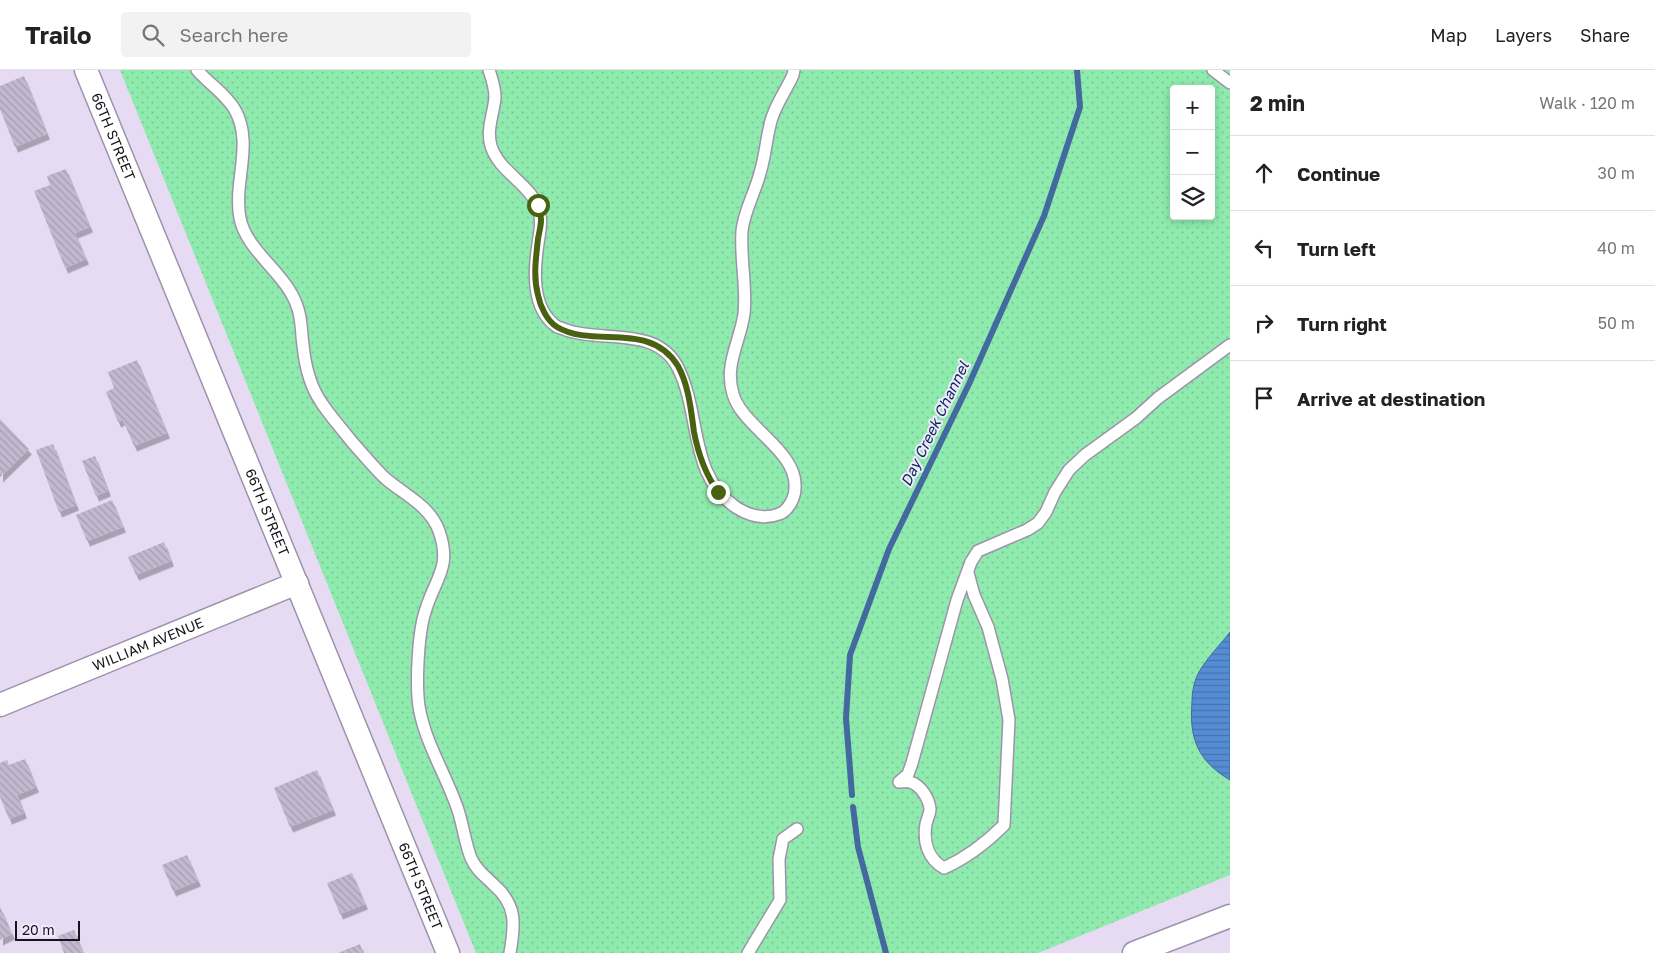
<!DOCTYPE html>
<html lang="en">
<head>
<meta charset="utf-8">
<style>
	body { margin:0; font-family:"Golos Text",sans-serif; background:#f2f2f2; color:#222 }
	.controls { position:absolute; right:15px; top:15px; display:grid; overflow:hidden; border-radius:5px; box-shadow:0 2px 8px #0003 }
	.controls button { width:45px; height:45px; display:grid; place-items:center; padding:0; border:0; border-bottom:1px solid #e0e0e0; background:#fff; color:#222; font:25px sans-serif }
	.scale { position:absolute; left:15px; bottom:12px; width:65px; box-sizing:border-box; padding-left:5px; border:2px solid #18141c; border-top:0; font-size:14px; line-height:18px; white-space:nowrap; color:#18141c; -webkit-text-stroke:4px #f2e9fd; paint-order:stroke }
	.stop { position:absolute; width:15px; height:15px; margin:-11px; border:4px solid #486212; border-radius:50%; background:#fff }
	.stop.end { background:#486212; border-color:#fff; box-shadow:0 1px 5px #0008 }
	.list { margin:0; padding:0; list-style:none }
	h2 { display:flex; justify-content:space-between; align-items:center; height:65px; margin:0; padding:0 20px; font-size:21px }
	h2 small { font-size:16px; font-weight:400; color:#767676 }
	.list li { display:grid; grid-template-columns:32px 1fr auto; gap:15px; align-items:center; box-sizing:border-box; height:75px; padding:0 20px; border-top:1px solid #e0e0e0 }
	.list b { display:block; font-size:19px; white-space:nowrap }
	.list em { font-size:16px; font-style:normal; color:#767676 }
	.icon { flex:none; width:28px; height:28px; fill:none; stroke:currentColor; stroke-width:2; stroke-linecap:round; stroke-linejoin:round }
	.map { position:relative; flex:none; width:1230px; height:883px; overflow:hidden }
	header { display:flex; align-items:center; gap:30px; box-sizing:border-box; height:70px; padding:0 25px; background:#fff; border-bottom:1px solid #e0e0e0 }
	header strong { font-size:24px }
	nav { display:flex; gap:28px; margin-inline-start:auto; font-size:18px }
	.search { width:350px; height:45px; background:#f2f2f2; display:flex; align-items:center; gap:12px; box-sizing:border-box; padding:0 18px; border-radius:5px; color:#767676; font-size:19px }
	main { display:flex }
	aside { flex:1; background:#fff }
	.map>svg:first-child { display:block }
	.grass { fill:url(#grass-dots); fill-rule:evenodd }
	.water { fill:url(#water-rules); stroke:#43699e }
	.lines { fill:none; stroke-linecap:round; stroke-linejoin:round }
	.stream { stroke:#43699e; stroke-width:6 }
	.building { fill:url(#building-back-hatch); filter:url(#shadow) }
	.service-casing { stroke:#9d93aa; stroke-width:14 }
	.minor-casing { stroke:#9d93aa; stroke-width:25 }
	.service { stroke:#fff; stroke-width:11 }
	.minor { stroke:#fff; stroke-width:22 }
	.route { stroke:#486212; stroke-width:6 }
	.labels { text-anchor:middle; stroke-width:4; stroke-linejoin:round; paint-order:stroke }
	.street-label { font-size:14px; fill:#18141c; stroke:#f2e9fd }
	.water-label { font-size:15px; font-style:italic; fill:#052c5a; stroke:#f2e9fd }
</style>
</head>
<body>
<header>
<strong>Trailo</strong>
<div class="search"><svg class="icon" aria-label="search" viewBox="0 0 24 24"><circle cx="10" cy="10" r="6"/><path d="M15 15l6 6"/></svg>Search here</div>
<nav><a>Map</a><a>Layers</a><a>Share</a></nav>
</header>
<main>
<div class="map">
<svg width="1230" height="883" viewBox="0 0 1230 883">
	<defs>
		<pattern id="grass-dots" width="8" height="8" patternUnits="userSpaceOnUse" patternTransform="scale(1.25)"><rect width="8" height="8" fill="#8feaae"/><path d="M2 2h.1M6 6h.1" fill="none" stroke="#7bc895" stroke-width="1.8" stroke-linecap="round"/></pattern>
		<pattern id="water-rules" width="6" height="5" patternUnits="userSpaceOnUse" patternTransform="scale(1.25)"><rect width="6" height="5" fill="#558dd5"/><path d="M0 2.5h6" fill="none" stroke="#4572ac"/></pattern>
		<pattern id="building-back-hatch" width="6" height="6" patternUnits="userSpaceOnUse" patternTransform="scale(1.25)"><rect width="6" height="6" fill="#c2b8d0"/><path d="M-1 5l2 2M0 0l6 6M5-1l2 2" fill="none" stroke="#a69db2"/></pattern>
		<filter id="shadow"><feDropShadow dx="3" dy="5.5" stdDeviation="0" flood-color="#0004"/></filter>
	</defs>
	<rect width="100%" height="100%" fill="#e6dbf3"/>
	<!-- grass -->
	<path class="grass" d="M120 0H1230V805L1038 883H476ZM1174 19H1211V146H1174Z"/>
	<!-- water -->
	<path class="water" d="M1230 562V710C1198 691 1189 669 1192 632 1192 622 1194 611 1199 602 1207 588 1220 575 1230 562Z"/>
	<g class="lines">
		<!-- stream -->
		<path class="stream" d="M852 725 846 648 850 585 889 479 969 314 1044 146 1080 37 1077 0
			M853 737 858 777 886 883"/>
	</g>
	<!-- building -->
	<path class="building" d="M24 6 47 64 15 77 0 39V16Z
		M66 99 90 157 75 163 86 189 65 198 34 121 50 115 47 106Z
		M137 290 167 363 134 376 123 350 118 352 106 322 114 318 108 302Z
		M0 349 29 379 0 407Z
		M53 374 76 435 59 442 36 380Z
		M95 386 108 421 96 426 82 391Z
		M112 430 123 457 87 471 76 445Z
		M164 472 171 491 136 505 128 487Z
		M25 689 36 717 17 725 24 743 9 749 0 727V693L7 690 9 695Z
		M317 700 333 740 290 757 274 718Z
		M187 785 198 811 173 821 162 795Z
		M352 803 365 834 340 844 327 813Z
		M0 837 12 864 0 870Z
		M74 860 83 883H64L58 866Z
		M360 874 363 883H338Z"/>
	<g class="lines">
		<defs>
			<path id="service" d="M197 0C209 14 226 24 235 40 254 74 233 112 240 148 246 181 286 203 297 236 302 248 301 262 303 275 305 295 310 316 321 332 330 346 342 359 352 372 363 384 374 398 386 409 405 425 430 436 439 461 452 498 435 508 425 542 418 564 415 619 420 642 427 676 447 707 458 740 463 755 465 773 471 788 476 800 485 806 494 815 517 835 515 854 510 883
				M489 0C492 9 495 17 495 27 494 43 486 59 491 76 500 105 536 115 540 146 542 155 539 165 538 174 534 200 531 238 556 256 556 257 565 259 566 260 603 273 659 255 679 300 701 346 689 407 737 438 750 446 764 450 779 444 788 441 795 428 795 418 798 381 742 357 733 324 724 295 740 272 744 244 747 216 740 189 742 161 744 141 755 123 760 103 765 87 766 71 770 55 773 38 786 21 793 5L794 0
				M1213 0 1230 13
				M899 712 908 704 912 693 957 530 971 492 978 481 1027 460 1038 453 1046 442 1055 422 1069 400 1085 385 1136 348 1158 328 1230 275
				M899 712C902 712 907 711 910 712 921 715 929 729 930 739 930 744 927 749 926 754 923 772 928 789 944 798 966 788 987 772 1004 755L1009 650 1002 609 988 557 974 525 968 503
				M748 883 780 830 779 789 783 769 797 759"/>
			<g id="minor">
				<path id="s1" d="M86 0 448 883"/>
				<path id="s2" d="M0 635 297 513"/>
				<path d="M1134 883 1230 846"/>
			</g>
		</defs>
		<!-- service casing -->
		<use href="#service" class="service-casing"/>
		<!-- minor casing -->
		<use href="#minor" class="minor-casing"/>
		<!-- service -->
		<use href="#service" class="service"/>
		<!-- minor -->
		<use href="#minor" class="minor"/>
	</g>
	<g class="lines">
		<!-- route -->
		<path class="route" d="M538 135C539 140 541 145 541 150 541 156 539 163 538 169 536 188 533 206 538 225 540 236 547 251 557 257 594 279 650 250 678 296 689 316 691 341 694 362 698 383 706 405 718 422"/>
	</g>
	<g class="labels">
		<!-- street labels -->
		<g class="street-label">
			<text dy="5" stroke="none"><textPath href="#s1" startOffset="72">66TH STREET</textPath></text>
			<text dy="5" stroke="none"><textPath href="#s1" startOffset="478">66TH STREET</textPath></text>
			<text dy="5" stroke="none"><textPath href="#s2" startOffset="160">WILLIAM AVENUE</textPath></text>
			<text dy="5" stroke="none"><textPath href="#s1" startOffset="882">66TH STREET</textPath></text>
		</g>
		<!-- water labels -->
		<g class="water-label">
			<text transform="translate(935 354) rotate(-64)" y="5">Day Creek Channel</text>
		</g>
	</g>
</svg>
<div class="controls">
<button>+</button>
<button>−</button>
<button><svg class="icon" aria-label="layers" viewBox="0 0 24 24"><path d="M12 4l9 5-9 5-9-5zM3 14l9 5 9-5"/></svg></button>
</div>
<div class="scale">20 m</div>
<div class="stop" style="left:538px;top:135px"></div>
<div class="stop end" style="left:718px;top:422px"></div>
</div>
<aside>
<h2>2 min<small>Walk · 120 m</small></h2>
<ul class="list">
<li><svg class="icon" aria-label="ahead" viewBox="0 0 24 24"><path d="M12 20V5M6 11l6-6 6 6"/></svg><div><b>Continue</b></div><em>30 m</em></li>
<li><svg class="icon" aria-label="left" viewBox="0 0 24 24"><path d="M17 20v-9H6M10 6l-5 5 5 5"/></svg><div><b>Turn left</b></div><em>40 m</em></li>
<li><svg class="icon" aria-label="right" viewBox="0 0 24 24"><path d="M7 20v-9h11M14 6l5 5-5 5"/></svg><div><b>Turn right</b></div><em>50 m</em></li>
<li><svg class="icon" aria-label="arrive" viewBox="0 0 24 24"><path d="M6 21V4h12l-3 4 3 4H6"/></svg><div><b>Arrive at destination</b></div></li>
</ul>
</aside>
</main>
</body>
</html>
